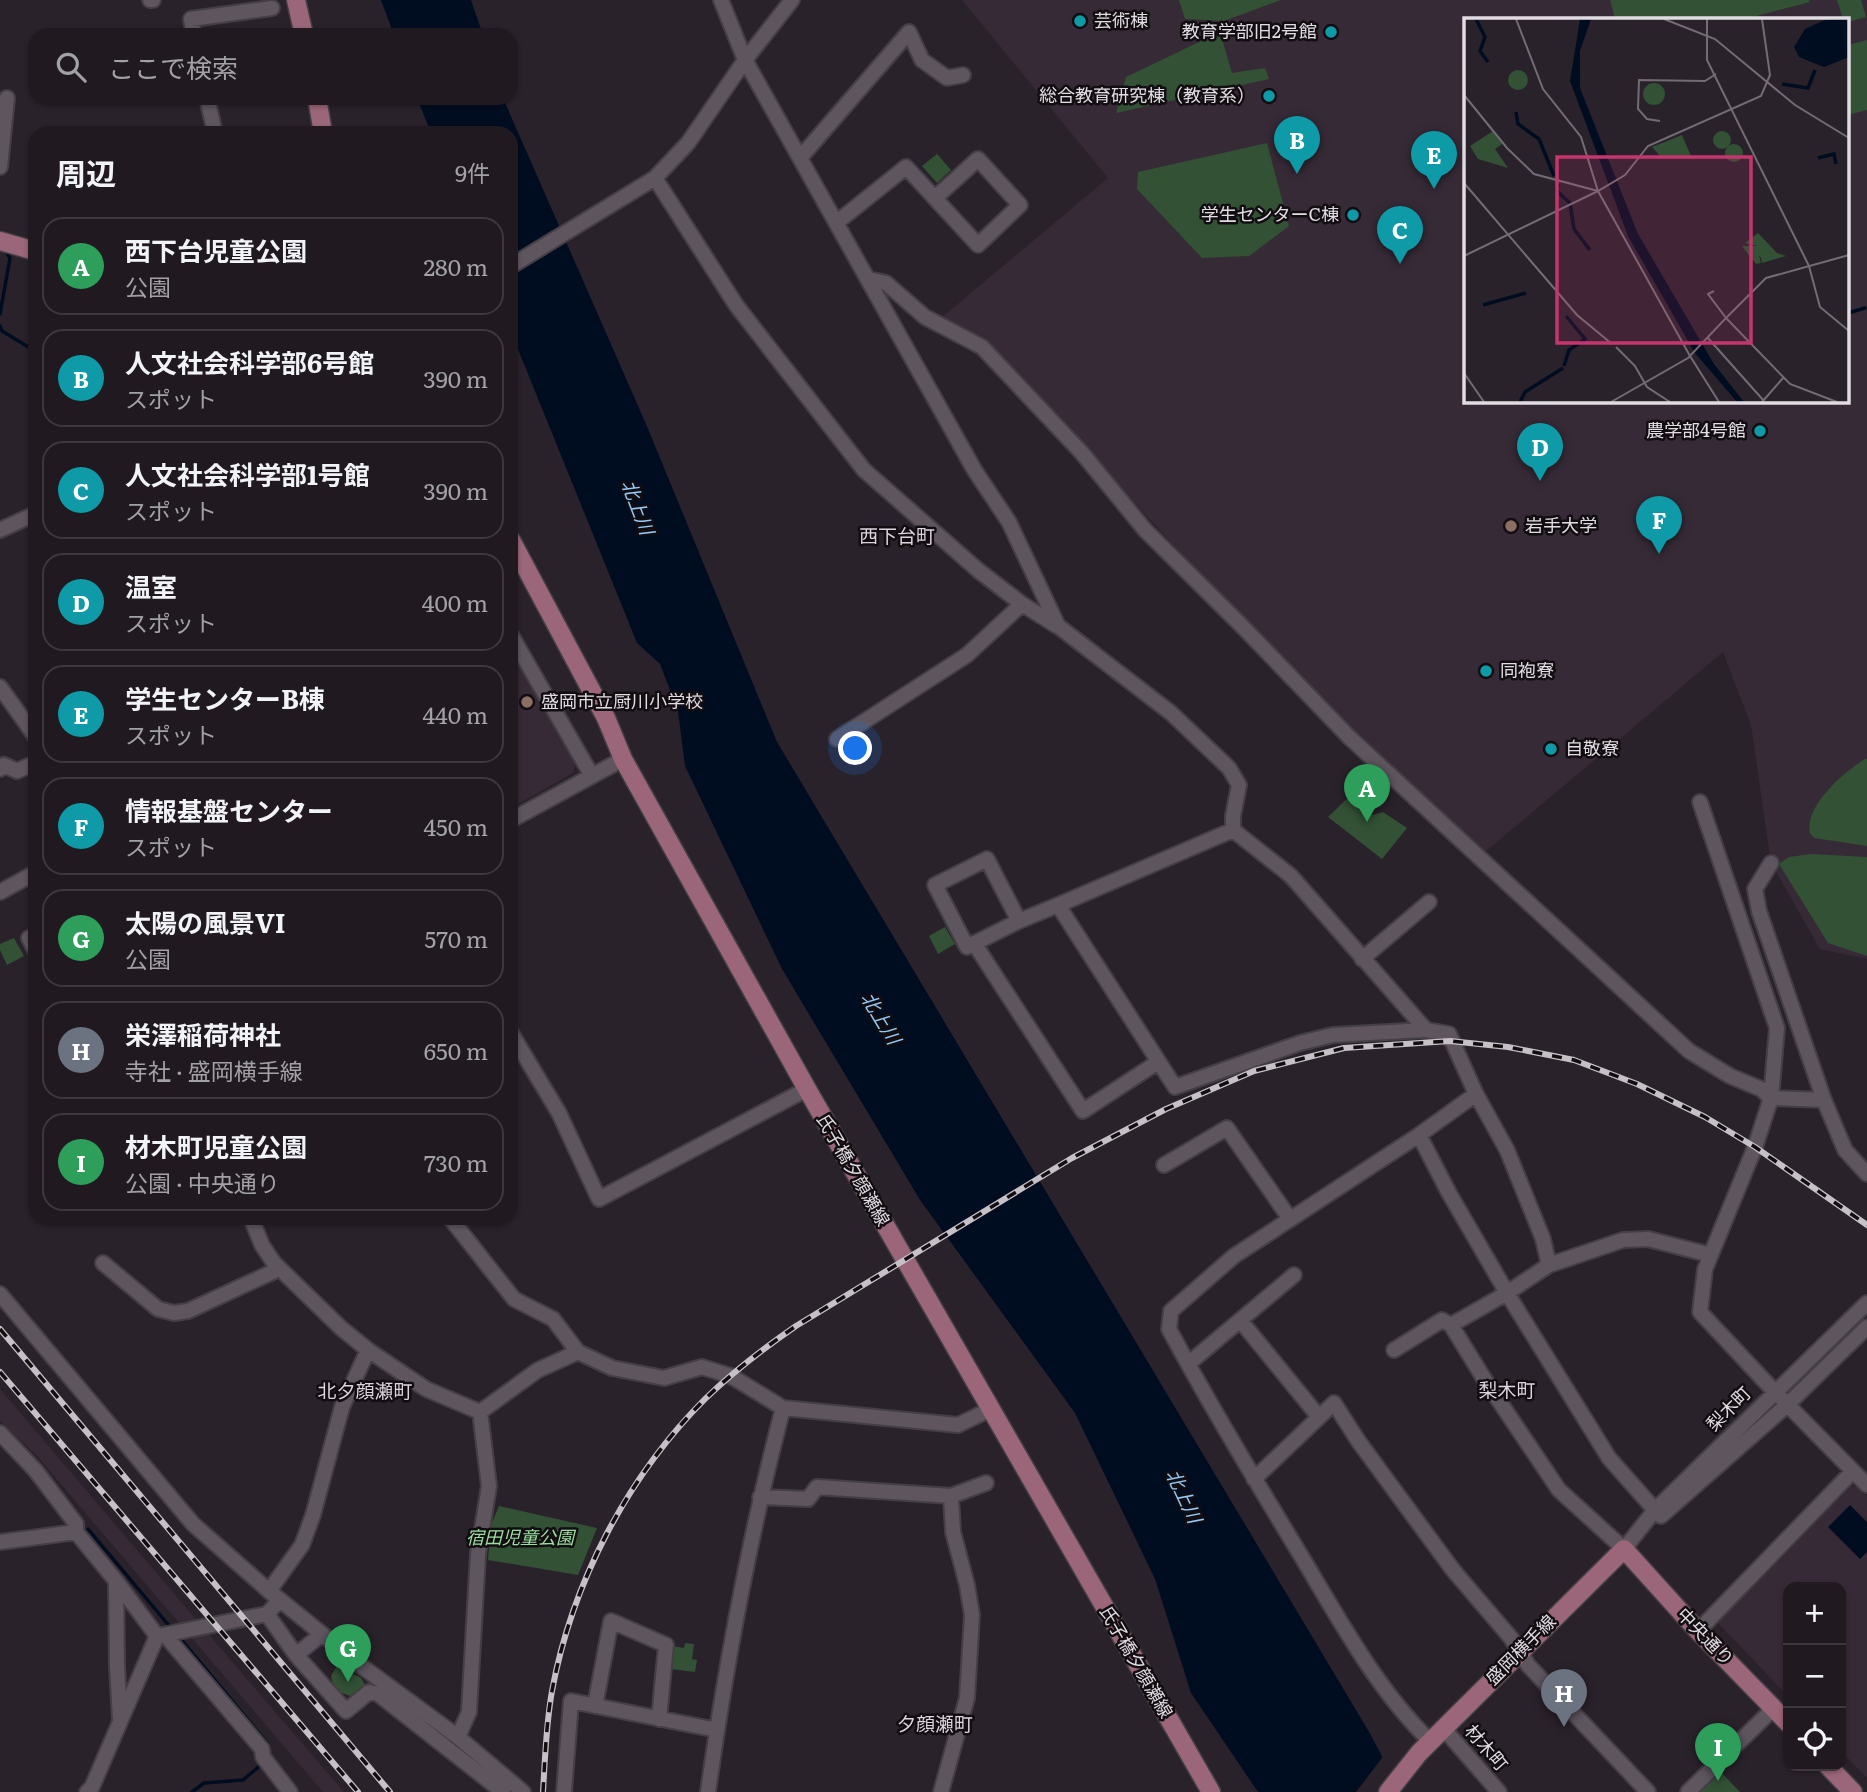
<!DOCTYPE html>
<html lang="ja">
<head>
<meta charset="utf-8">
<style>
	body { margin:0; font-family:Literata,"Noto Sans JP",serif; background:#282329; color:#f1f3f6 }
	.controls { position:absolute; right:21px; bottom:21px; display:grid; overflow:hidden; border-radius:14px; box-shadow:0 2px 5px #0004 }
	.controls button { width:63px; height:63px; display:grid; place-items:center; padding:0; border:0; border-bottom:2px solid #3d383e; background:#201a20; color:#f1f3f6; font:35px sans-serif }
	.you { position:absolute; left:856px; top:749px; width:24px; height:24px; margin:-18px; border:5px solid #fff; border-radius:50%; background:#1a73e8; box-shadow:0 0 0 10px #1a73e833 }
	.badge { display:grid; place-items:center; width:46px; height:46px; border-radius:50%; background:#bea9f4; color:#fff; font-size:23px; font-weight:700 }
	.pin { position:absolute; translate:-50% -58px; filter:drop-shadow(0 2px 4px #0008) }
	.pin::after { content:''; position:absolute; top:37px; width:24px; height:21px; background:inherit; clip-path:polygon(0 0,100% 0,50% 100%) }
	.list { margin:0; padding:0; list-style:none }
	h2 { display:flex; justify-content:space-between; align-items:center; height:91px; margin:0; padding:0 28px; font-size:30px }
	h2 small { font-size:23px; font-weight:400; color:#a2a1a5 }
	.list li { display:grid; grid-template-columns:46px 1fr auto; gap:21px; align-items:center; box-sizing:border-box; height:98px; margin:0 14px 14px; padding:0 14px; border:2px solid #3d383e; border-radius:21px }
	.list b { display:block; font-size:26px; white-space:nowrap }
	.list p { margin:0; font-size:23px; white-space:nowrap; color:#a2a1a5 }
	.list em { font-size:23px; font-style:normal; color:#a2a1a5 }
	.icon { flex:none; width:38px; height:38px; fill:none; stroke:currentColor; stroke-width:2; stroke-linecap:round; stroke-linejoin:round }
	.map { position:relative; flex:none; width:1867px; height:1792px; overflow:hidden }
	.search { position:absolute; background:#201a20; box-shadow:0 2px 5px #0004; left:28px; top:28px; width:490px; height:77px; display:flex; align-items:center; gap:18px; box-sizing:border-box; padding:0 24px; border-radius:21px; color:#a2a1a5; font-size:26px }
	.panel { position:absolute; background:#201a20; box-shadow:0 2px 5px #0004; left:28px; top:126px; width:490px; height:1099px; border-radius:21px }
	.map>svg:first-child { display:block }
	.built { fill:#362a36; fill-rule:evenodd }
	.green { fill:#325135 }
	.water { fill:#000d20 }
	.pier { fill:#2a222b }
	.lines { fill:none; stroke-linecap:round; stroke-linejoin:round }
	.stream { stroke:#000d20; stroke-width:3.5 }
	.minor-casing { stroke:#443e45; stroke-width:18 }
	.major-casing { stroke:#443e45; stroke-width:21 }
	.minor { stroke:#5e555f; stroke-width:14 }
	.major { stroke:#9b6679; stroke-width:18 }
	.rail-casing { stroke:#c6c0c7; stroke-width:6 }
	.rail { stroke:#110d11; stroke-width:3.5; stroke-dasharray:10; stroke-linecap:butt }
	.culture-dot { fill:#0f9aa8; stroke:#110d11; stroke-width:2.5 }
	.education-dot { fill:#8d6e63; stroke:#110d11; stroke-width:2.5 }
	.labels { text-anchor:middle; stroke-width:5; stroke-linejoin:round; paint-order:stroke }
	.poi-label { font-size:18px; fill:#e1dce2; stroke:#110d11; text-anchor:start }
	.street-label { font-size:18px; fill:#e1dce2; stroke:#110d11 }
	.park-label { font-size:18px; font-style:italic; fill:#99df9f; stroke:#110d11 }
	.water-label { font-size:19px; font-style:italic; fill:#92cafb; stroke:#110d11 }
	.neighbourhood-label { font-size:19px; fill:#ded3df; stroke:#110d11 }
	.inset-river { fill:none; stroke:#000d20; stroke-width:3.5 }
	.inset-road { fill:none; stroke:#736c74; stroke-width:2 }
	.view { fill:#c7356f; fill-opacity:0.15; stroke:#c7356f; stroke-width:3.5 }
	.inset-edge { fill:none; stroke:#e1dce2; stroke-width:3.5 }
</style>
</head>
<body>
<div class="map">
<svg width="1867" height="1792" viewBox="0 0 1867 1792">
	<rect width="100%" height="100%" fill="#2a222b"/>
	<!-- built -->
	<path class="built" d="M962 0H1867V959L1820 949 1771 863 1751 725 1723 652 1479 857 1373 759 989 347 940 319 1108 178ZM1466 19H1848V401H1466Z
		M511 644 576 760 573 773 511 808Z
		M0 1389 222 1650 344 1792H323L37 1456 0 1421Z
		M1850 1487H1858L1867 1496V1778L1841 1751V1587H1788V1696L1718 1623Z"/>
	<!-- green -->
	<path class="green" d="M1179 0H1281L1224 21 1185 19Z
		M1610 0H1809L1810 2 1745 19H1615Z
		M1837 0H1861L1866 17 1848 22V19H1843Z
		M1220 32 1232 73 1265 68 1269 79 1116 113 1126 77Z
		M1867 40V110L1848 115V45Z
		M1267 143 1289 226 1249 256 1202 258 1137 189 1138 172Z
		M937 154 951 170 937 183 922 166Z
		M1865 759H1867V846L1814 838 1810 833C1804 806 1844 772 1865 759Z
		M1352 794 1373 815 1383 812 1407 828 1382 859 1328 817Z
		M1811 854 1867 857V956L1828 943 1779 864 1789 857Z
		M945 927 955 944 938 954 929 936Z
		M14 938 24 956 7 965 0 950V944Z
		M499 1506 597 1528 578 1575 488 1560 491 1525Z
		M685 1643 694 1644 692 1659 697 1660 695 1672 670 1669 673 1646 684 1648Z
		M337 1666 361 1678 365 1685 350 1696 334 1690 331 1676Z
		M1719 1770 1740 1792H1695Z"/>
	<!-- water -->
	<path class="water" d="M381 0H471L483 35H394Z
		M417 98H503L646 424 777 742 1368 1730 1401 1792H1258L1191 1693 1155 1579 1075 1413 920 1200 782 969 685 766 678 711 660 664 637 643 511 332V133H431Z
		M1850 1505 1867 1522V1552L1860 1559 1828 1527Z"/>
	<!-- pier -->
	<path class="pier" d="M1385 1754 1405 1792H1356Z"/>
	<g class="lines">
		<!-- stream -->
		<path class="stream" d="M1848 313 1865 308
			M0 314 10 258 5 250
			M0 326 2 331 35 351
			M88 1529 171 1628
			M179 1637 268 1744 270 1757
			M192 1792 204 1783 243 1780 262 1764"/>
		<defs>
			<path id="minor" d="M150 0H153
				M721 0 745 60 975 471 1009 522 1058 626 1171 713 1229 768 1239 785 1233 816V830L1291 876 1426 1030 1449 1034 1476 1094 1507 1150 1543 1239 1549 1265 1507 1293 1451 1325 1483 1377 1559 1490 1624 1549
				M194 35 191 19 272 8
				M207 98 215 133
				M800 158 909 32 922 60 947 78 963 75
				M0 167 7 98
				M655 178 736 305 864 470 979 571 1022 604
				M836 223 906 167 978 245 1020 205 978 159 935 198
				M511 266 655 178 688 143 745 60 792 0
				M868 279 886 283 925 317 982 347 1082 453 1145 530 1241 625 1349 737 1689 1051 1730 1076 1761 1089 1771 1098 1824 1100
				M0 530 35 514
				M511 635 592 776
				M0 687 35 736
				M837 739 967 655 1022 604 1057 626
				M0 769 4 765 17 771 35 763
				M511 820 623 759
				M1233 830 1058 905 1175 1087 1300 1043 1333 1035 1426 1030
				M1771 863 1755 889 1759 911 1824 1100 1845 1150 1867 1174
				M0 892 35 873
				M1019 921 967 947 935 885 987 859 1019 921 1058 905
				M35 935 29 938 35 950
				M974 943 1083 1111 1158 1062
				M1362 959 1429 902
				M511 1033 559 1113 599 1199 807 1089
				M1476 1094 1419 1135 1449 1193 1507 1293 1609 1458 1655 1510
				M1419 1135 1234 1256 1171 1311 1169 1329C1211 1407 1257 1483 1303 1559 1340 1621 1378 1691 1431 1742
				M1164 1165 1227 1128 1290 1219
				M251 1218 262 1245 274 1263 341 1328 368 1350 426 1389 480 1412
				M450 1218 514 1299 553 1319 578 1352 612 1368 664 1378 702 1367 731 1376 783 1408 958 1425 991 1409
				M103 1263 158 1309 174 1313 188 1311 279 1269
				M1549 1265 1623 1240 1648 1239 1711 1255
				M0 1294 193 1524 269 1591 364 1668 458 1737 523 1792
				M1240 1320 1319 1417
				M1394 1350 1442 1320 1451 1325
				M1188 1364 1294 1275
				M480 1412 538 1370 578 1352
				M0 1433 36 1471 76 1524V1532L116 1581 157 1636
				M1853 1471 1867 1485
				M1254 1479 1334 1403 1359 1442 1453 1570 1511 1638 1528 1665 1648 1792
				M760 1497 808 1499 817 1487 951 1496 986 1483
				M1661 1516 1787 1405 1867 1327
				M0 1542 76 1532
				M1624 1549 1655 1510 1867 1303
				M116 1581 117 1666 120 1719
				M269 1591 302 1545 313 1515 342 1407 368 1350
				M267 1614 296 1655
				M1698 1631 1853 1471 1774 1391 1700 1312 1705 1269 1755 1147 1771 1098 1777 1028 1700 802
				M322 1634 296 1655 346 1711 369 1692 378 1694 503 1792
				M165 1635 262 1749 263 1757 290 1792
				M158 1636 267 1614 280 1600
				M595 1706 611 1621 666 1645 659 1719
				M1444 1729 1499 1792
				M458 1737 469 1712 478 1554 489 1486 480 1412
				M87 1792 92 1787 157 1636
				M564 1792 571 1701 717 1730
				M708 1792C726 1663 750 1534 783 1408
				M941 1792 967 1698 972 1615 967 1585 953 1532 951 1496
				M1688 1792 1774 1708"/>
			<path id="major" d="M296 0 304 35
				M317 98 323 133
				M0 241 35 251
				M511 540 606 718 623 759 807 1089 1211 1792
				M1828 1766 1853 1792
				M1388 1792 1419 1753 1624 1549 1698 1631 1788 1723"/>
		</defs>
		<!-- minor casing -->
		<use href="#minor" class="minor-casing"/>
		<!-- major casing -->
		<use href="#major" class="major-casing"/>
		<!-- minor -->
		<use href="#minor" class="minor"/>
		<!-- major -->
		<use href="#major" class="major"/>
		<defs>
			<path id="rail" d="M0 1329 390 1792
				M0 1372 358 1792
				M543 1792C545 1759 546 1724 552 1691 572 1583 627 1477 705 1399 733 1372 764 1348 796 1326L1072 1158 1166 1109 1254 1071 1344 1048 1450 1041 1508 1047 1574 1060 1637 1084 1705 1117 1755 1147 1867 1225"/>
		</defs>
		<!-- rail casing -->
		<use href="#rail" class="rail-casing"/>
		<!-- rail -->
		<use href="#rail" class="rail"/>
	</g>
	<!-- markers -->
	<g class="culture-dot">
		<circle cx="1080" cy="21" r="7"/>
		<circle cx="1331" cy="32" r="7"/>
		<circle cx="1269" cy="96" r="7"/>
		<circle cx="1353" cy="215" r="7"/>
		<circle cx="1760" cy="431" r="7"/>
		<circle cx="1486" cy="671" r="7"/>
		<circle cx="1551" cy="749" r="7"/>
	</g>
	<g class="education-dot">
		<circle cx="1511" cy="526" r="7"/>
		<circle cx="527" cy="702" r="7"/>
	</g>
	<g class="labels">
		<!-- poi labels -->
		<g class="poi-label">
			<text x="1094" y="27">芸術棟</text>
			<text x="1317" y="38" text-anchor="end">教育学部旧2号館</text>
			<text x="1255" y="102" text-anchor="end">総合教育研究棟（教育系）</text>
			<text x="1339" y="221" text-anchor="end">学生センターC棟</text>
			<text x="1746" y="437" text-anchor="end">農学部4号館</text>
			<text x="1525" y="532">岩手大学</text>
			<text x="1500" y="677">同袍寮</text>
			<text x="541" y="708">盛岡市立厨川小学校</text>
			<text x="1565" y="755">自敬寮</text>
		</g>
		<!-- street labels -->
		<g class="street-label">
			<text transform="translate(853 1170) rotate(60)" y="6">氏子橋夕顔瀬線</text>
			<text transform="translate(1729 1409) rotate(-45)" y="6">梨木町</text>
			<text transform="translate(1705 1637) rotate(46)" y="6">中央通り</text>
			<text transform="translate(1521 1650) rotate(-45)" y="6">盛岡横手線</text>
			<text transform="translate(1136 1662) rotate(60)" y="6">氏子橋夕顔瀬線</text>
			<text transform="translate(1486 1748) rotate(49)" y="6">材木町</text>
		</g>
		<!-- park labels -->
		<g class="park-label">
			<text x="520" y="1544">宿田児童公園</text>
		</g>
		<!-- water labels -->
		<g class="water-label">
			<text transform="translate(638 507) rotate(69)" y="7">北上川</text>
			<text transform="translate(881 1018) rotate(59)" y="7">北上川</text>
			<text transform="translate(1184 1496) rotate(65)" y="7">北上川</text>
		</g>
		<!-- neighbourhood labels -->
		<g class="neighbourhood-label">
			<text x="897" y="543">西下台町</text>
			<text x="1507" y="1397">梨木町</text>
			<text x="365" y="1398">北夕顔瀬町</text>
			<text x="935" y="1731">夕顔瀬町</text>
		</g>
	</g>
	<!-- overview -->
	<g transform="translate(1464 18)">
		<rect width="385" height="385" fill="#2a222b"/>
		<path d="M44 62a10 10 0 1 1 20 0a10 10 0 1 1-20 0ZM179 76a11 11 0 1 1 22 0a11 11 0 1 1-22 0ZM29 113 38 126 31 131 44 150 14 141 6 128ZM249 122a9 9 0 1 1 18 0a9 9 0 1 1-18 0ZM218 117 227 138 197 139 188 129ZM261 135a9 9 0 1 1 18 0a9 9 0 1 1-18 0ZM294 215 313 235 322 238 298 245 297 240 295 237 297 245 292 246 278 228H293L281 225Z" fill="#325135"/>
		<path d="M116 1H127L116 33V70L174 216 250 346 280 384H273L231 335 164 218 106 63ZM363 1H385V39L360 49 335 39 330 29 341 11Z" fill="#000d20"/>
		<path class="inset-river" d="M12 1 21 19 16 33 24 44M318 66 344 70 351 52M52 94 54 106 75 121 90 158M354 140 370 136 372 146M94 166 93 173 106 185 110 211 126 232M19 287 62 275M100 348 105 332 121 321 102 298M56 384 61 374 99 350"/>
		<path class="inset-road" d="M52 1 79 71 117 119 134 173 226 338M200 1 251 21 331 87 385 120M243 1V42L345 248 356 289 385 313M0 77 43 130 70 156 134 173M196 103 183 101 174 91 175 62 241 63 252 56M0 165 113 297 148 326M0 238 134 173 161 157 184 128 297 78 306 57 298 1M250 273 244 276 262 300M262 300 302 260 385 237M243 319 300 383M152 329 171 348 183 369 206 384M226 338 255 384M0 355 20 384M147 384 224 340 262 300 326 366 373 384M298 384 319 360"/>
		<path class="view" d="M93 139H287V325H93Z"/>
		<rect width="385" height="385" class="inset-edge"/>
	</g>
</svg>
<div class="controls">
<button>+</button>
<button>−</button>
<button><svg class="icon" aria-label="locate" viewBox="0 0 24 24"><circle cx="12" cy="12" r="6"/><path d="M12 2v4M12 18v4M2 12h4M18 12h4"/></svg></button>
</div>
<div class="you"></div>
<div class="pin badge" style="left:1367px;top:822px;background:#2e9e5b">A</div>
<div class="pin badge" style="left:1297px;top:174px;background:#0f9aa8">B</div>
<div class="pin badge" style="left:1400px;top:264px;background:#0f9aa8">C</div>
<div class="pin badge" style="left:1540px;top:481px;background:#0f9aa8">D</div>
<div class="pin badge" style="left:1434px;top:189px;background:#0f9aa8">E</div>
<div class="pin badge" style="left:1659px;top:554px;background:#0f9aa8">F</div>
<div class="pin badge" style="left:348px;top:1682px;background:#2e9e5b">G</div>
<div class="pin badge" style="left:1564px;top:1727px;background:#6b7280">H</div>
<div class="pin badge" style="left:1718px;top:1781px;background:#2e9e5b">I</div>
<div class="search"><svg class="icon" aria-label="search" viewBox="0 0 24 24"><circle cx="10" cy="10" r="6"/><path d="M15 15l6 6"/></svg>ここで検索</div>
<section class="panel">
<h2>周辺<small>9件</small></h2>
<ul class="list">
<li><span class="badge" style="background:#2e9e5b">A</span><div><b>西下台児童公園</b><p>公園</p></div><em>280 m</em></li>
<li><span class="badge" style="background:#0f9aa8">B</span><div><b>人文社会科学部6号館</b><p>スポット</p></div><em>390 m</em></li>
<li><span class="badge" style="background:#0f9aa8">C</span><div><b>人文社会科学部1号館</b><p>スポット</p></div><em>390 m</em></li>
<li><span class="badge" style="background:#0f9aa8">D</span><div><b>温室</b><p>スポット</p></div><em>400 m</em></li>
<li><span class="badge" style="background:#0f9aa8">E</span><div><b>学生センターB棟</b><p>スポット</p></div><em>440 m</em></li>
<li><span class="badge" style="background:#0f9aa8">F</span><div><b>情報基盤センター</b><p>スポット</p></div><em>450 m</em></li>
<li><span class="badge" style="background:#2e9e5b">G</span><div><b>太陽の風景VI</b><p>公園</p></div><em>570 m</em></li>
<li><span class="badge" style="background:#6b7280">H</span><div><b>栄澤稲荷神社</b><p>寺社 · 盛岡横手線</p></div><em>650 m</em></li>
<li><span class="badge" style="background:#2e9e5b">I</span><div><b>材木町児童公園</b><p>公園 · 中央通り</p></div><em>730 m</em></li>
</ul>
</section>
</div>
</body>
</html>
